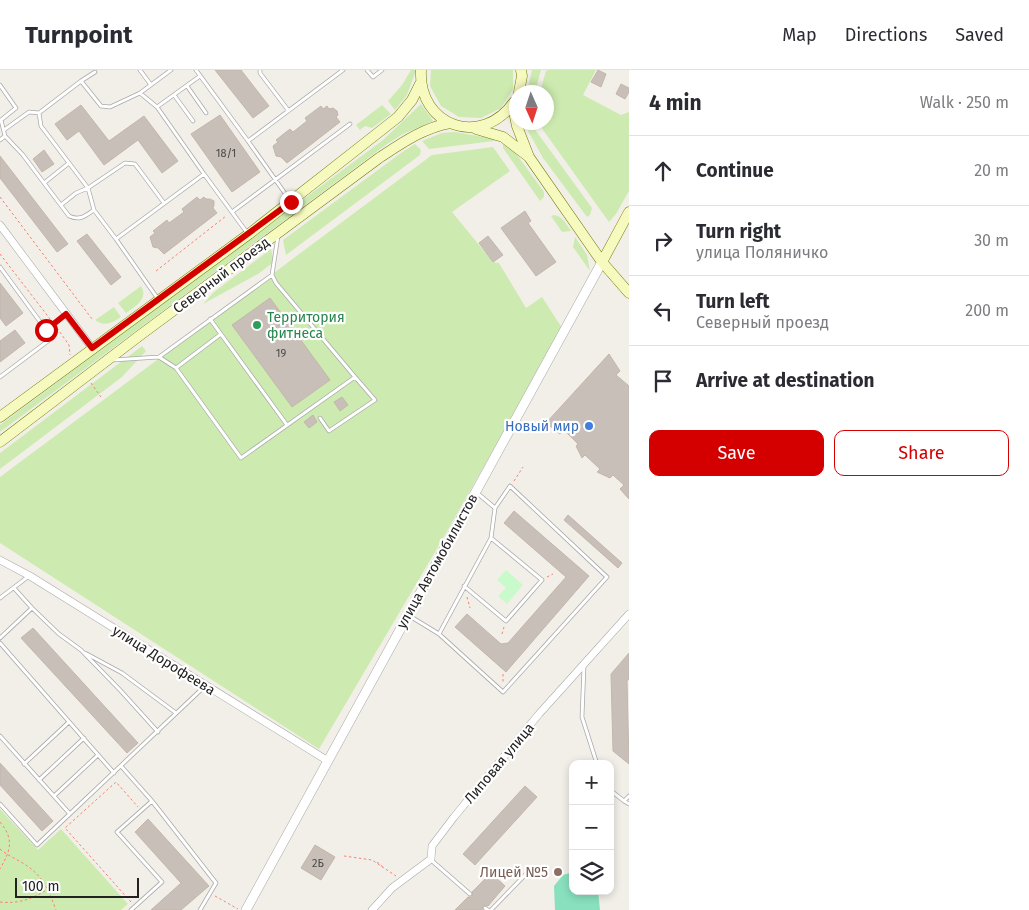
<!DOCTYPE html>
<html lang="en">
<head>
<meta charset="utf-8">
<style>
	body { margin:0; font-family:"Fira Sans",sans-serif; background:#f2f2f3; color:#2b2b33 }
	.controls { position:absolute; right:15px; bottom:15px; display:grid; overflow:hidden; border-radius:10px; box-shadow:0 2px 8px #0003 }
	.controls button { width:45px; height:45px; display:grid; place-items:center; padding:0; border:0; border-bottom:1px solid #e1e1e2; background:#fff; color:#2b2b33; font:25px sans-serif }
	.compass { position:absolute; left:509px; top:15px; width:45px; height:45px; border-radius:50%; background:#fff; box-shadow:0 2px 8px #0003; rotate:177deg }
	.scale { position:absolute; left:15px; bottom:12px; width:124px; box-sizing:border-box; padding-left:5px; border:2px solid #222; border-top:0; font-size:14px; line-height:18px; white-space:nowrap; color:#222; -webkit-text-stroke:4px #fff; paint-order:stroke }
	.stop { position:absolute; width:15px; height:15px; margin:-11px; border:4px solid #d40000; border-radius:50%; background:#fff }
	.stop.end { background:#d40000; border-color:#fff; box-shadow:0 1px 5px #0008 }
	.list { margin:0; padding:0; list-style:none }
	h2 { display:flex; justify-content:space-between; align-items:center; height:65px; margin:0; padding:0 20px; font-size:21px }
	h2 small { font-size:16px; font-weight:400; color:#7c7c81 }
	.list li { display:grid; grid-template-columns:32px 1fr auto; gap:15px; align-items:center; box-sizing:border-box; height:70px; padding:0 20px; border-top:1px solid #e1e1e2 }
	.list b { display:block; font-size:19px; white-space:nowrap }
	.list p { margin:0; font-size:16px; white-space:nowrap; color:#7c7c81 }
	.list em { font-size:16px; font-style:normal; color:#7c7c81 }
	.actions { display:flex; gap:10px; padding:15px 20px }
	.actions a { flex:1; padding:11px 0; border:1px solid #d40000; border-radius:10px; text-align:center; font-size:18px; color:#d40000 }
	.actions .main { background:#d40000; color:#fff }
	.icon { flex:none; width:28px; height:28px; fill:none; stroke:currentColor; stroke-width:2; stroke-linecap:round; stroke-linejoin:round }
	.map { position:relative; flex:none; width:629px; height:840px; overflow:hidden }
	header { display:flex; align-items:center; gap:30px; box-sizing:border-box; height:70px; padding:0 25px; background:#fff; border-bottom:1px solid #e1e1e2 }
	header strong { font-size:24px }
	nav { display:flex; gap:28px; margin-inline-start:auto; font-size:18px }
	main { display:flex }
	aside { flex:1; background:#fff }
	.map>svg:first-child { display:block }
	.grass { fill:#cdebb0 }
	.park { fill:#c8facc }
	.pitch { fill:#88e0be }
	.building { fill:#c7bfb8; stroke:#c4b6ab }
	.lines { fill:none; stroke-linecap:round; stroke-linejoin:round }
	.service-casing { stroke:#a9a9a9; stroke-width:4.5 }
	.minor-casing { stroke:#a9a9a9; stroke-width:8 }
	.tertiary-casing { stroke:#a9a9a9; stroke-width:10 }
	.secondary-casing { stroke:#707d05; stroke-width:11 }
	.path { stroke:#fa8072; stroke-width:1; stroke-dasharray:2.5 2.5; stroke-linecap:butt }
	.service { stroke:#fff; stroke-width:3 }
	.minor { stroke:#fff; stroke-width:7 }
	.tertiary { stroke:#fff; stroke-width:9 }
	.secondary { stroke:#f7fabf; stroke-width:10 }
	.route { stroke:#d40000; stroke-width:6 }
	.leisure-dot { fill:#2e9e5b; stroke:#fff; stroke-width:2 }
	.shop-dot { fill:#3f7fe0; stroke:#fff; stroke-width:2 }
	.education-dot { fill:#8d6e63; stroke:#fff; stroke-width:2 }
	.labels { text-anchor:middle; stroke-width:4.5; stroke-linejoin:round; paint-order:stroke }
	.number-label { font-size:11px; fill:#4b4948 }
	.street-label { font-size:14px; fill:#222; stroke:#fff }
	.leisure-label { font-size:14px; fill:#27864d; stroke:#fff; text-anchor:start }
	.shop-label { font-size:14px; fill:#366cbe; stroke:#fff; text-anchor:end }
	.education-label { font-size:14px; fill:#785e54; stroke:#fff; text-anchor:end }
</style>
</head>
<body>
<header>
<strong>Turnpoint</strong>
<nav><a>Map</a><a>Directions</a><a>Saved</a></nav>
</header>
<main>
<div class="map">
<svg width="629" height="840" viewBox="0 0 629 840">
	<rect width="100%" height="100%" fill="#f2efe9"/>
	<!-- grass -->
	<path class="grass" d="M411 0H416L407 25 395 40 388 31 402 15Z
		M431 0H513V19L501 38 481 48 459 47 441 36 430 16Z
		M532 0H541L535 22H527Z
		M548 0H596L583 25 621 45 629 42V121L616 144 609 152 538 53 546 52V22H540L546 1Z
		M421 34 433 51 403 64 387 74 0 362V355L383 70Z
		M382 35 391 44 372 58 365 56 360 60 356 55Z
		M524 54H531L592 138 590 145 587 147 543 88Z
		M455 62 495 69 494 71 429 79 422 71 442 63Z
		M503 73 515 82 544 122V127L540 131 503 78Z
		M415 74 421 80 420 85 286 185 283 170 401 83Z
		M493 77 510 101 452 142 493 192 499 193 526 238 542 227 562 258 445 465 319 679 0 473V407L432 85Z
		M554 145C563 146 566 154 571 161L562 162 551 146Z
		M575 167 587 185 590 201 573 177Z
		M271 179 274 192 258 204 203 234 214 222Z
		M141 216C149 229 135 236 126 243L118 233Z
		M114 237 121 247C112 253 104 257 95 250Z
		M142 276 146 281 122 307 0 399V383Z
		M0 739 38 780 61 759 128 834 121 840H0Z"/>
	<!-- park -->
	<path class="park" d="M506 500 523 515 507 534 498 526 506 518 497 510Z"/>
	<!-- pitch -->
	<path class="pitch" d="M573 802V821H598L600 840H555L554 816 563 805Z"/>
	<!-- building -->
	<path class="building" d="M215 0H241L269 36 253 48Z
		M598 0 606 4 601 17 591 12Z
		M621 14 629 18V22L625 29 616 24Z
		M81 35 109 71 144 46 178 91 162 103 138 70 104 95 79 61 67 70 55 54Z
		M321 36 323 39 327 36 329 39 333 38 337 41 338 45 336 47 340 52 287 93 281 87 276 86 273 76 278 72 276 70 290 59 293 62 307 51 305 48Z
		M220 45 260 102 232 122 191 64Z
		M44 80 54 94 42 102 33 89Z
		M0 86 68 174 57 182 0 108Z
		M197 127 200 130 204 127 206 129H210L214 131V135L213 138 217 143 164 184 158 178 153 177 150 167 155 163 153 161 167 150 169 153 184 142 182 139Z
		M525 141 531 151 528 153 556 192 536 206 501 158Z
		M87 164 121 207 111 215 77 171Z
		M488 166 503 185 493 192 479 173Z
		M0 213 23 243 6 256 0 248Z
		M270 228 330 310 292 337 232 255Z
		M15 260 25 273 0 292V271Z
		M609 284 620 301 616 305 629 316V429L620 419 624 415 613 405 610 408 597 402 600 399 585 385 582 388 576 376 578 374 564 360 560 364 546 353Z
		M342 327 348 335 340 341 334 332Z
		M313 345 317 352 309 358 304 352Z
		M514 441 589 506 506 602 455 557 467 544 501 574 508 573 566 507 504 453Z
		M568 445 622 493 618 498 564 450Z
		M33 558 138 673 127 683 21 568Z
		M629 583V609L627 611 629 694 613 681 611 604Z
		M0 693 53 751 42 761 0 715Z
		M525 716 537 727 475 795 463 784Z
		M148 749 209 816 181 840H151L181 813 135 762Z
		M315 775 335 787 321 810 301 798Z
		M491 803 505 816 488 836 483 835 482 840H455L468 827H472V822Z"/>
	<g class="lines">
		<defs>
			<path id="service" d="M140 0 151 15
				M196 0 248 71
				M260 0V3L288 40
				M367 0 373 7 382 0
				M81 11 95 2
				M0 15 16 38 1 50
				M187 16 206 43
				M140 23 171 0
				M174 25 193 51
				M157 37 200 6
				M39 43 41 56 88 118 94 140
				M1 50 5 66
				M4 60 29 42 39 43 81 11 101 36 110 37 140 23 157 37 204 104
				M0 70 5 66 23 85 44 113
				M69 93 44 113 69 146C80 151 85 146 94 140L116 169
				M289 129 248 71 343 0
				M61 135 76 123 88 118 125 93 135 94 164 133
				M232 142 350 54
				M0 197 52 268 0 307
				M158 229 116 169 204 104 248 164
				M210 249 287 355
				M46 260 65 245
				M159 287 272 205
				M113 290 159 287 176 298 241 388 355 307 276 213 272 205 278 166
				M176 298 221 264
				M320 348 329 361 375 330 355 307
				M476 422 495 438
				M464 516 506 551 542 510 491 468
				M14 518 32 538 59 564 81 580 120 620 158 662
				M0 528 29 506
				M408 545 439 564 503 622 607 507 510 416 495 438 491 468 439 564
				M0 568 32 538
				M0 573 114 703
				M85 583 122 603 176 643
				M584 596 582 647 597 694
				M0 666 70 744
				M24 694 69 652
				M121 696 152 731 117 762 162 812 131 840
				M39 710 84 668
				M610 720 624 731
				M54 726 98 685
				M629 726 624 731 629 734
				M152 731 216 813 200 840
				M0 734 37 775 205 616
				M431 790 470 824
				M485 838 488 840
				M491 840 526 804"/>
			<path id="minor" d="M0 155 92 278
				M0 490 30 506 328 691
				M372 840 392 818 431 789 432 776 454 747 539 644 629 544"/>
			<path id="tertiary" d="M246 840 602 192"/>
			<path id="secondary" d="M421 0C418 57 482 78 514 32
				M519 22 522 6 521 0
				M516 32 514 42 517 56 529 87 602 192 629 223
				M476 59 503 67 529 87
				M602 192 629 142
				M0 347 249 164 365 73 398 47 412 30 420 14
				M0 372 139 266 379 88C402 73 423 58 450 53"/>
		</defs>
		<!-- service casing -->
		<use href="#service" class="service-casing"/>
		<!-- minor casing -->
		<use href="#minor" class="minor-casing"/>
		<!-- tertiary casing -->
		<use href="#tertiary" class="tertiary-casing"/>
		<!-- secondary casing -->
		<use href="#secondary" class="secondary-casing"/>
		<!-- path -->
		<path class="path" d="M0 127 92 249
			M0 184 50 249
			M156 201 226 146
			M57 258 69 275 70 285
			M91 313 101 327
			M514 411 523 397
			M547 507 553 504
			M467 527 470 538
			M502 564 504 557
			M503 604V614
			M0 752C15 770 10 781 0 799
			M0 779C7 785 14 788 21 792 42 804 48 818 56 840
			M344 786 372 790 396 806
			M377 792 383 797
			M215 826 238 839
			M0 832C19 834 32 829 48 819
			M131 832 65 758 116 712 138 737"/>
		<!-- service -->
		<use href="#service" class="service"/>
		<!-- minor -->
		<use href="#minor" class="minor"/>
		<!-- tertiary -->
		<use href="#tertiary" class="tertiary"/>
		<!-- secondary -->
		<use href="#secondary" class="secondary"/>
	</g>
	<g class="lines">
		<!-- route -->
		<path class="route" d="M46 260 66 244 92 278 291 132"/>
	</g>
	<!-- markers -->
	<circle class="leisure-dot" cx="257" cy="255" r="5"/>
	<circle class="shop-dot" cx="589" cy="356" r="5"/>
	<circle class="education-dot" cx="558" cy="802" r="5"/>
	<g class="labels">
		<!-- number labels -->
		<g class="number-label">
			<text x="226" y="87">18/1</text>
			<text x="281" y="287">19</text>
			<text x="318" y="797">2Б</text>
		</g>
		<!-- street labels -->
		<g class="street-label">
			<text transform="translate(221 205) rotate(-37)" y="5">Северный проезд</text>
			<text transform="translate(437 491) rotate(-61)" y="5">улица Автомобилистов</text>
			<text transform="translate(164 590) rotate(32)" y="5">улица Дорофеева</text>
			<text transform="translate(499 693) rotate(-50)" y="5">Липовая улица</text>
		</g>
		<!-- leisure labels -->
		<g class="leisure-label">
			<text x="267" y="252">Территория<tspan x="267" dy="16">фитнеса</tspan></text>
		</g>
		<!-- shop labels -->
		<g class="shop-label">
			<text x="579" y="361">Новый мир</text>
		</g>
		<!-- education labels -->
		<g class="education-label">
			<text x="548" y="807">Лицей №5</text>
		</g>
	</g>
</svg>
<div class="controls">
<button>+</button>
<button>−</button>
<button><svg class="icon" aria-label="layers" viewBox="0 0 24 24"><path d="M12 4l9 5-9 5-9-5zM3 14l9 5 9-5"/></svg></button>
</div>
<svg class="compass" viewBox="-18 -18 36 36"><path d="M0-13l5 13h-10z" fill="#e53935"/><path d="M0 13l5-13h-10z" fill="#7c7c81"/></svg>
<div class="scale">100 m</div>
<div class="stop" style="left:46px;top:260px"></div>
<div class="stop end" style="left:291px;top:132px"></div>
</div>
<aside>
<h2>4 min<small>Walk · 250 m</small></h2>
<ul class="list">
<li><svg class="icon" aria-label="ahead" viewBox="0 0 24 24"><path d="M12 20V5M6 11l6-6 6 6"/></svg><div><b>Continue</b></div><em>20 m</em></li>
<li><svg class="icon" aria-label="right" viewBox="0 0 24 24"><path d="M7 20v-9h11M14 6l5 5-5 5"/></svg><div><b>Turn right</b><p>улица Поляничко</p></div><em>30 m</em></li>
<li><svg class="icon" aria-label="left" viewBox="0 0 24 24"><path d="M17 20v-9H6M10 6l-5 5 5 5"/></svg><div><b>Turn left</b><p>Северный проезд</p></div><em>200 m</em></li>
<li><svg class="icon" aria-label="arrive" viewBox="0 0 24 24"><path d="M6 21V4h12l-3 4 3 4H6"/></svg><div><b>Arrive at destination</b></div></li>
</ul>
<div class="actions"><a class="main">Save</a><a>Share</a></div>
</aside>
</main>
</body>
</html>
